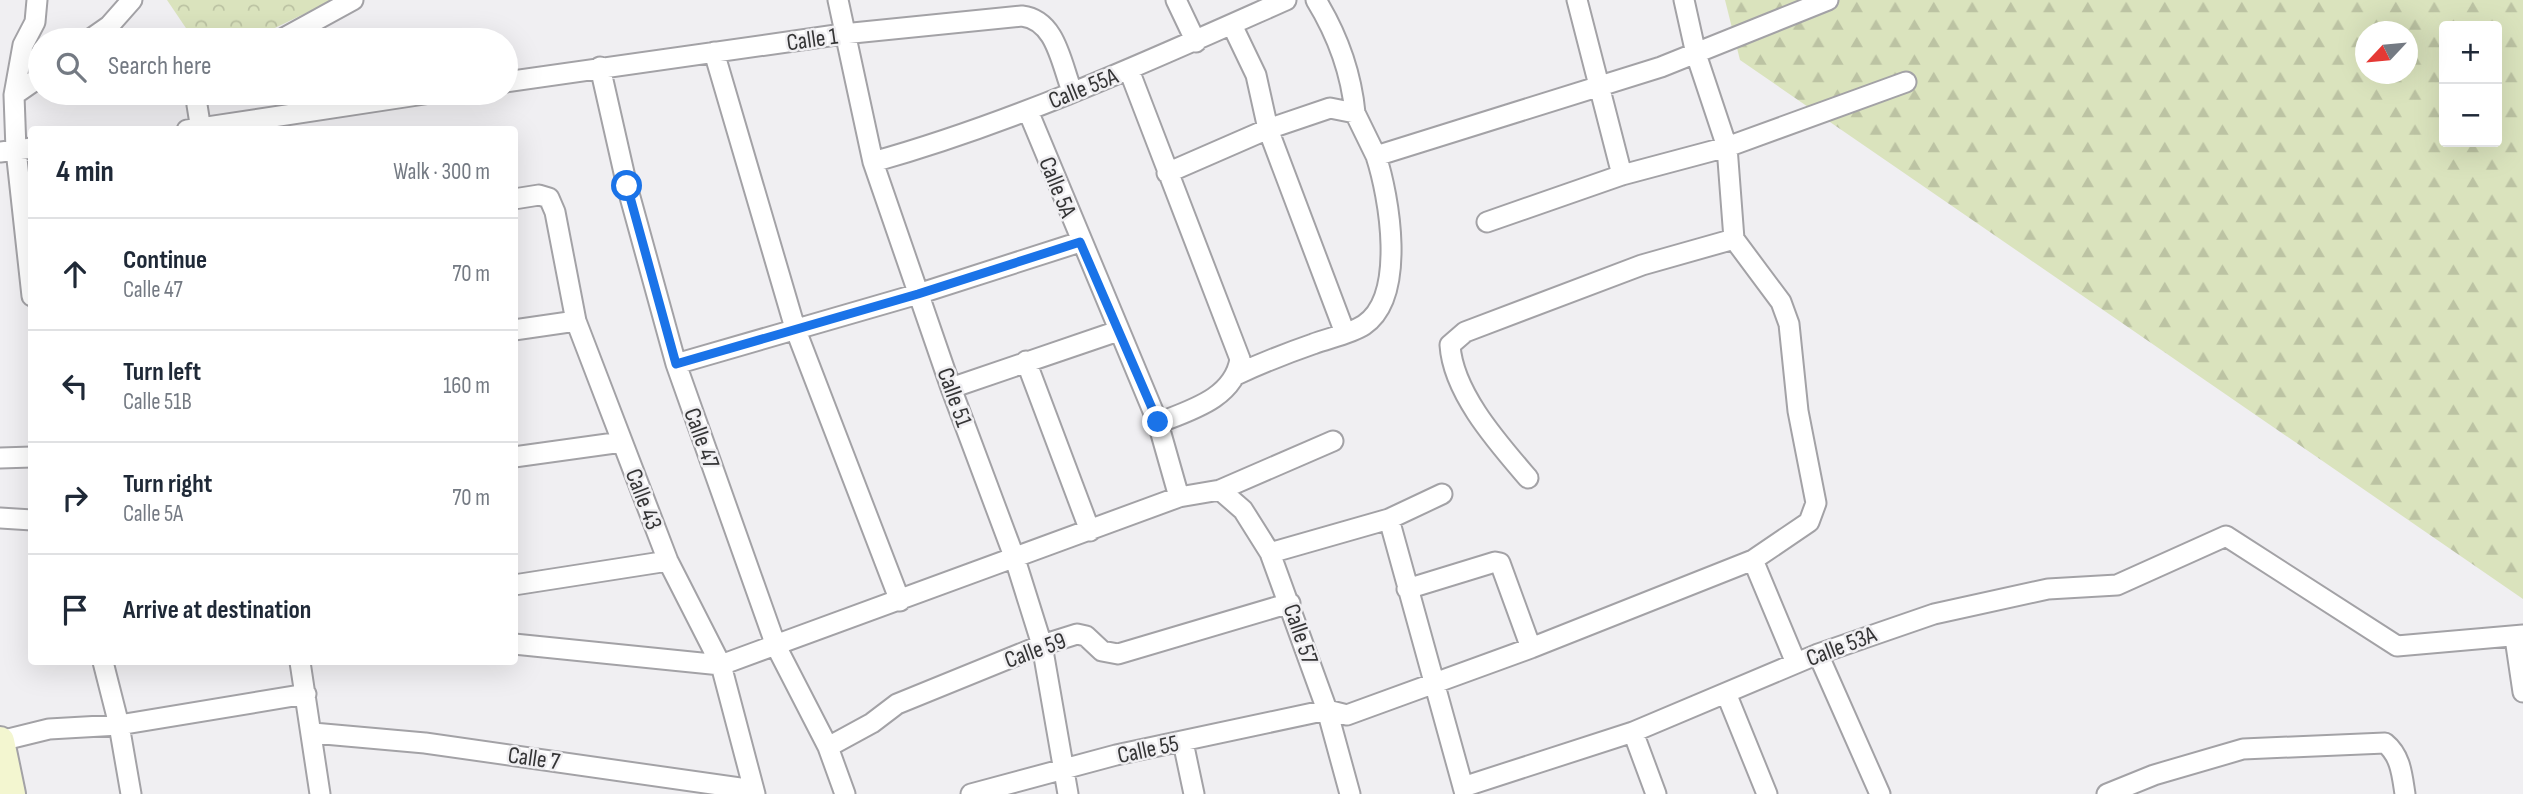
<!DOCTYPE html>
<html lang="en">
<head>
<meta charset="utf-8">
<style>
	body { margin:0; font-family:"Sofia Sans Condensed",sans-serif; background:#f2f2f3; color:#1f2937 }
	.controls { position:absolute; right:21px; top:21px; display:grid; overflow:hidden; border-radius:7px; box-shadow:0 7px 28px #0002 }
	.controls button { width:63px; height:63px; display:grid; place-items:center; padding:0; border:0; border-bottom:2px solid #e0e1e3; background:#fff; color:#1f2937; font:35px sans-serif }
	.compass { position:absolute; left:2355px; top:21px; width:63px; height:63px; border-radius:50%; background:#fff; box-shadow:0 7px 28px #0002; rotate:244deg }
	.stop { position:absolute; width:21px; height:21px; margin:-16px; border:5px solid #1a73e8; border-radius:50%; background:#fff }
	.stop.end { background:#1a73e8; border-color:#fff; box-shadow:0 2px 7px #0008 }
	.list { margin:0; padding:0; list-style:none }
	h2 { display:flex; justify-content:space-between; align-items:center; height:91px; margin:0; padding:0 28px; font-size:30px }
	h2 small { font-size:23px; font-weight:400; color:#747a83 }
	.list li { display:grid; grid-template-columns:46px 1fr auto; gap:21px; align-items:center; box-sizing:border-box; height:112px; padding:0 28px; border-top:2px solid #e0e1e3 }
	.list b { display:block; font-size:26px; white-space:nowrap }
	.list p { margin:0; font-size:23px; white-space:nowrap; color:#747a83 }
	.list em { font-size:23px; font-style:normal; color:#747a83 }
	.icon { flex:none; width:38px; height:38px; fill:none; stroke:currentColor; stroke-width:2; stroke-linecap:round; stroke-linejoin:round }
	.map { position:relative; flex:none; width:2523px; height:794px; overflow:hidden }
	.search { position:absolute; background:#fff; box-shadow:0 7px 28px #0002; left:28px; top:28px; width:490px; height:77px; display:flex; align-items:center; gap:18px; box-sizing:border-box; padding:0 24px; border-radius:38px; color:#747a83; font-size:26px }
	.panel { position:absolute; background:#fff; box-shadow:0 7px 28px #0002; left:28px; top:126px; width:490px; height:539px; border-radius:7px }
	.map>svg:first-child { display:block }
	.forest { fill:url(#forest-firs); fill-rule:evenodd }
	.park { fill:url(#park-crowns) }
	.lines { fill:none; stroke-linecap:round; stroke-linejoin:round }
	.minor-casing { stroke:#a3a2a6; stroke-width:23 }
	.secondary-casing { stroke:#a3a2a6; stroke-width:32 }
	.minor { stroke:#fff; stroke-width:19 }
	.secondary { stroke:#f3f6d0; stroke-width:28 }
	.route { stroke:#1a73e8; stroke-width:9 }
	.labels { text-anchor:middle; stroke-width:5; stroke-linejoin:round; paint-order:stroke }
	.street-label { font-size:24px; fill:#353536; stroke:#f0eff2 }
</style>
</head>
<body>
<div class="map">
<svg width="2523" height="794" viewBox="0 0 2523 794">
	<defs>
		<pattern id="forest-firs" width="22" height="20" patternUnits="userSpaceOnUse" patternTransform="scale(1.75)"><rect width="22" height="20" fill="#dae3bd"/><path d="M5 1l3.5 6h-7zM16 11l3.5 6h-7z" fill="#bcc3a3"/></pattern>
		<pattern id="park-crowns" width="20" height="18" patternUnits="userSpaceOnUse" patternTransform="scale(1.75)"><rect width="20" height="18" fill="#dae3bd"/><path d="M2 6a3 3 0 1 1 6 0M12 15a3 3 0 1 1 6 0" fill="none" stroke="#bcc3a3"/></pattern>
	</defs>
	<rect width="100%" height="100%" fill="#f0eff2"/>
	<!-- forest -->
	<path class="forest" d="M1725 0H2523V599L1740 60ZM2444 26H2497V142H2444ZM2366 32H2408V74H2366Z"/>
	<!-- park -->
	<path class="park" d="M167 0H333L250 40H194Z"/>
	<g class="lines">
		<defs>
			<path id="minor" d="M838 0 873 162 951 388 1015 559 1042 645 1068 794
				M1176 0 1196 42
				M1316 0C1338 36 1351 71 1355 113
				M1577 0 1622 175
				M1232 25 1256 75 1268 129 1345 333
				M89 40 109 26 132 0
				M280 40 353 0
				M714 52 795 328 900 601
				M600 67 627 186 676 364 776 646 828 747 845 794
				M1129 70 1240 359C1234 398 1191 410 1158 423
				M506 82 843 34 1022 16C1056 20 1061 63 1072 91
				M200 93 197 105 201 130
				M14 95 40 77
				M1028 111 1158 423 1179 497
				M187 130 431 93
				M0 152 32 148
				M873 162C1016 122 1151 60 1286 0
				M1167 173 1268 129 1330 108 1355 113 1376 156 1661 67 1828 0
				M514 199 539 195 549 198 555 212 576 321 668 561 721 665 755 794
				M1487 222 1622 175 1727 147 1906 82
				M32 296 16 150 14 95 23 45 35 22 37 0
				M514 330 576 321
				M1026 361 1090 531
				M676 364 918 294 1080 242
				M1238 374C1262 363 1287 353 1313 344 1329 338 1350 334 1364 325 1407 296 1389 196 1376 156
				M951 388 1118 331
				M514 457 622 442
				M0 458 32 457
				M1528 478C1498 443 1453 393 1450 345L1465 332 1642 265 1734 239 1727 147 1696 54 1684 0
				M1220 490 1243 510 1270 553 1327 710 1350 794
				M0 518 32 520
				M1389 519 1465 794
				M1270 553 1389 519 1442 494
				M1753 560 1796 663
				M514 585 668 561
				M1407 589 1495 562 1500 563 1531 648
				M2515 638 2523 692
				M514 644 721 665 1179 497 1220 490 1333 441
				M1818 654 1880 794
				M103 662 119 725 131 794
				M300 662 320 794
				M1726 693 1767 794
				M1633 732 1656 794
				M313 733 425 743 754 790
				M0 741 49 729 119 725 306 694
				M1183 742 1194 794
				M828 747 872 723 897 704 1042 645 1077 634 1086 636 1102 651 1118 654 1290 603
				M1463 787 1633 732 1818 654 1934 614 2048 589 2117 585 2226 536 2397 646 2523 635
				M971 794 1116 755 1327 710 1347 715 1531 648 1753 560 1809 522 1816 503 1798 411 1789 324 1781 302 1734 239
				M2107 794 2154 775 2243 749 2385 743C2401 756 2402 775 2405 794"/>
			<path id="secondary" d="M0 741 11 794"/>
		</defs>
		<!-- minor casing -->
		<use href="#minor" class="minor-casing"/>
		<!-- secondary casing -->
		<use href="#secondary" class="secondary-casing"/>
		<!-- minor -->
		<use href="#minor" class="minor"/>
		<!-- secondary -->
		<use href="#secondary" class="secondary"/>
	</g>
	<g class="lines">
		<!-- route -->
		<path class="route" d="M627 186 676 364 918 294 1080 242 1158 422"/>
	</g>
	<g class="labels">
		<!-- street labels -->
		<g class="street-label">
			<text transform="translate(812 39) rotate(-8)" y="8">Calle 1</text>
			<text transform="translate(1083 88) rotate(-22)" y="8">Calle 55A</text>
			<text transform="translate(1058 187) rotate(68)" y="8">Calle 5A</text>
			<text transform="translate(955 397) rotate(70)" y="8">Calle 51</text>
			<text transform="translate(702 438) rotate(70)" y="8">Calle 47</text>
			<text transform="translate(644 499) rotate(69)" y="8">Calle 43</text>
			<text transform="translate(1301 634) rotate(71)" y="8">Calle 57</text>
			<text transform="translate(1841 646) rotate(-21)" y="8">Calle 53A</text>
			<text transform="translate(1035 650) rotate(-20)" y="8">Calle 59</text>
			<text transform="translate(1148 749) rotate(-12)" y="8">Calle 55</text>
			<text transform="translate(534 758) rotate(8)" y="8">Calle 7</text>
		</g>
	</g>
</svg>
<div class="controls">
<button>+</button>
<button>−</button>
</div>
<svg class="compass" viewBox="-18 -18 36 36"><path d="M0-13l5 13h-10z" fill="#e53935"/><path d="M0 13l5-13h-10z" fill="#747a83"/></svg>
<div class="stop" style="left:627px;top:186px"></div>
<div class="stop end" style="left:1158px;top:422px"></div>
<div class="search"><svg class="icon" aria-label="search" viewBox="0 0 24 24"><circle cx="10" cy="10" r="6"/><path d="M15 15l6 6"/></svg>Search here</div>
<section class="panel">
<h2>4 min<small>Walk · 300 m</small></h2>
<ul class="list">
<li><svg class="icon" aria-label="ahead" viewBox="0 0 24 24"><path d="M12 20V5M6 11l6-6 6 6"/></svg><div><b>Continue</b><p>Calle 47</p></div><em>70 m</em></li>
<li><svg class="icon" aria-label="left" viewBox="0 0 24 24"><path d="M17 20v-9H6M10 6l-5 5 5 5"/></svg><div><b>Turn left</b><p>Calle 51B</p></div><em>160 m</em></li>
<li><svg class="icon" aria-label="right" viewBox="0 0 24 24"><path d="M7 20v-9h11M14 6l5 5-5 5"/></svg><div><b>Turn right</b><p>Calle 5A</p></div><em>70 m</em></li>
<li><svg class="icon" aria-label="arrive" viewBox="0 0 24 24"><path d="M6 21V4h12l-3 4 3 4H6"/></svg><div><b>Arrive at destination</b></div></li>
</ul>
</section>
</div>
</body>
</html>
